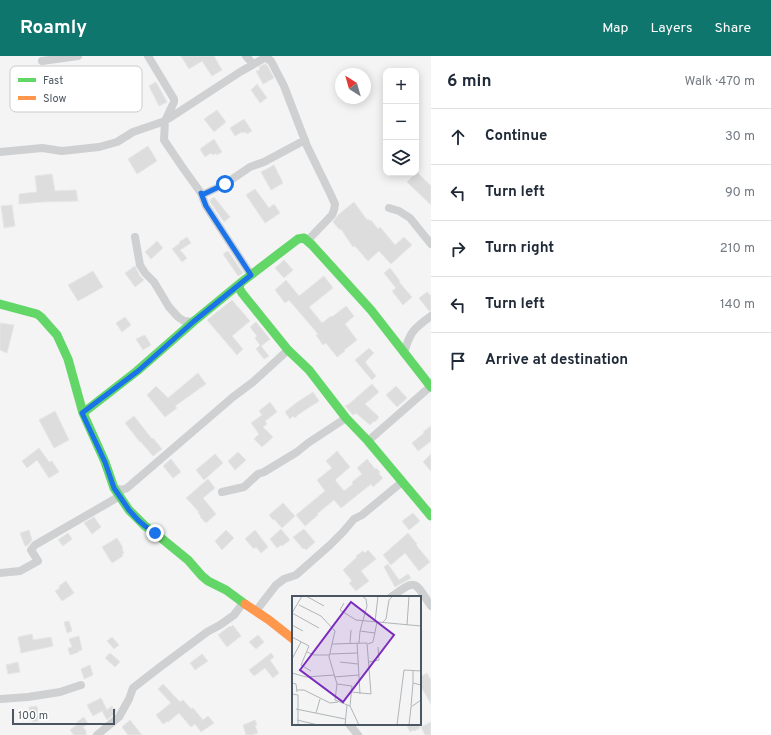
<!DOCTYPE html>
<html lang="en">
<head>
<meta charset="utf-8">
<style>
	body { margin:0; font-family:Overpass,sans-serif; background:#f2f2f3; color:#1f2937 }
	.controls { position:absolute; right:12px; top:12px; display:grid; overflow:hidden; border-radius:8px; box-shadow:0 2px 10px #0003 }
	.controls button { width:36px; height:36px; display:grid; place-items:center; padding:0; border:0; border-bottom:1px solid #e0e1e3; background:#fff; color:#1f2937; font:20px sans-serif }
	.compass { position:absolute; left:335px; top:12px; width:36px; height:36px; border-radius:50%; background:#fff; box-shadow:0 2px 10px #0003; rotate:323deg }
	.scale { position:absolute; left:12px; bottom:10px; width:103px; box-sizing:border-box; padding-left:4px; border:2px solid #4a5661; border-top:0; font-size:11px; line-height:14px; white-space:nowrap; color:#4a5661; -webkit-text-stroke:3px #fff; paint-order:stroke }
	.stop { position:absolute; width:12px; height:12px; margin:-9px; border:3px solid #1a73e8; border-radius:50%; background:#fff }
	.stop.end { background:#1a73e8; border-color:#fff; box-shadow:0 1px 4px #0008 }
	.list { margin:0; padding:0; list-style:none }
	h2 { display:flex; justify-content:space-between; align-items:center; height:52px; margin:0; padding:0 16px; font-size:17px }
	h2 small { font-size:13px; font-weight:400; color:#747a83 }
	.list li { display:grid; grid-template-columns:26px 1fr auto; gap:12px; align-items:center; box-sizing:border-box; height:56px; padding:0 16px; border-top:1px solid #e0e1e3 }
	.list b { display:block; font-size:15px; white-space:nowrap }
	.list em { font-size:13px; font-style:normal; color:#747a83 }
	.icon { flex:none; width:22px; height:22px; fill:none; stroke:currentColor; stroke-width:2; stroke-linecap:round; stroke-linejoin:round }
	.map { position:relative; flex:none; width:431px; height:679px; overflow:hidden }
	header { display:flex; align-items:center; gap:24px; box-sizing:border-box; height:56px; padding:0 20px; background:#0f766e; color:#fff }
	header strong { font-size:19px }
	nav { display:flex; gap:22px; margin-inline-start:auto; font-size:14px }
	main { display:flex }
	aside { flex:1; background:#fff }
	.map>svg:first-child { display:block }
	.building { fill:#ddddde; stroke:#e5e6e7 }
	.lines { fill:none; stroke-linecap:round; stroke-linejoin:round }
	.street { stroke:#ced0d2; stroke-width:8 }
	.fast { stroke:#63d668; stroke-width:9 }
	.slow { stroke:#ff974d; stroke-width:9 }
	.route { stroke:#1a73e8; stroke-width:5 }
	.inset-road { fill:none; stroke:#b0b5b9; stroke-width:1 }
	.view { fill:#7b2cbf; fill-opacity:0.15; stroke:#7b2cbf; stroke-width:2 }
	.inset-edge { fill:none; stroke:#4a5661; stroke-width:2 }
	.key { fill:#fff; stroke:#c9ccd0; stroke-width:1 }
	.key-label { font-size:11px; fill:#4a5661 }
</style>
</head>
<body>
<header>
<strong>Roamly</strong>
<nav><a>Map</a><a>Layers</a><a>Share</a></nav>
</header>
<main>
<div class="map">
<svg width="431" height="679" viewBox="0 0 431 679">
	<rect width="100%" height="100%" fill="#f4f4f4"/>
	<!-- building -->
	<path class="building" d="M181 0H214L222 14 212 20 202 5 189 13Z
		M265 8 267 9 274 22 263 28 256 15 260 14 259 11Z
		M156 26 167 46 159 50 149 30Z
		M257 28 267 42 260 47 251 34Z
		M217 54 226 66 214 76 204 63Z
		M244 63 252 75 247 78 246 76 243 77 242 76 235 80 230 72Z
		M214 83 222 96 217 99 216 97 213 99 211 97 205 101 200 93Z
		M148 90 157 105 137 118 128 103Z
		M274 109 283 127 271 134 261 116Z
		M417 116 431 130V149L407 126Z
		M52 118 55 135 76 134 78 145 42 146 19 148V138L37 136 35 120Z
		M255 133 269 152 274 148 280 157 265 167 246 139Z
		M214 141 230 161 224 166 211 147 210 144Z
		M354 146 367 164 368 163 370 165 371 164 378 173 380 171 395 189 404 181 412 189 391 208 379 195 368 205 355 190 353 191 341 173 340 174 333 166 338 159Z
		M12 149 15 170 4 172 1 150Z
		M187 181 191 187 180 194 187 202 182 206 172 193 180 187 179 186Z
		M157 185 163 192 151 203 145 196Z
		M228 195 243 217 238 220 223 198Z
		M284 204 293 214 284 222 275 212Z
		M135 210 140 220 144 224 135 231 125 217Z
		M390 212 400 225 399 226 412 241 403 249 392 235 396 232 384 217Z
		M93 215 103 231 78 245 68 229Z
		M324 220 333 232 309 251 322 267 331 260 332 261 346 250 354 260 345 268 357 284 344 294 345 295 337 301 326 287 323 289 316 279 318 278 289 244 285 247 275 234 286 224 299 240Z
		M427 236 431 240V255H429L419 242Z
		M232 244 250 265 232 280 243 293 237 299 207 264Z
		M125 261 131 269 122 276 116 267Z
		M256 266 270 283 261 290 269 300 264 303 256 293 260 289 255 282 257 280 250 271Z
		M0 267 14 269 7 297 0 294Z
		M145 279 151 289 143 294 136 283Z
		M369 292 374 297 365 306 376 320 372 324 355 304Z
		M198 317 206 328 175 350 177 352 165 361 147 339 156 330 168 342Z
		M372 328 379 336 365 348 379 361 375 366 374 365 370 369 356 357 353 359 345 350 349 348Z
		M396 330 407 342 397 351 386 339Z
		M313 336 319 345 299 358 295 362 293 360 290 363 285 356 296 347Z
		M270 346 277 356 265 365 267 368 263 371 273 381 262 391 254 383 259 378 251 367 262 359 259 355Z
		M55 355 69 384 54 392 39 364Z
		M134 360 152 383 153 382 162 393 153 400 141 386H140L125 367Z
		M431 370V385L418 395 412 387 424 377 423 376Z
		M39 392 49 406 52 405 59 416 49 422 37 404 27 412 22 405Z
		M337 395 350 411 335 424 344 435 353 428 352 426 362 418 357 412 367 403 375 413 376 412 380 416 379 418 383 422 373 431 371 428 341 452 334 444 317 458 318 459 305 470 296 459 325 435 317 424 332 412 326 405Z
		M238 396 246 404 235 414 228 405Z
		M215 398 223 407 204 424 196 414Z
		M431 398V415L423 406Z
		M171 403 181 416 173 422 163 410Z
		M208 423 215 432 203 442 216 458 206 467 200 461 201 460 198 457 199 456 186 442Z
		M283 447 295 460 282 472 274 463 273 464 269 459Z
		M413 457 420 465 409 474 402 465Z
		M94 461 101 471 92 478 84 467Z
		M281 473 290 484 282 490 281 489 277 492 270 483Z
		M304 473 315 486 306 494 304 492 303 493 293 481Z
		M29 474 32 484 28 489 25 490 20 477Z
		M226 474 234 482 222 494 215 485Z
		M255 474 268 491 261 497 256 491 254 493 245 483Z
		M68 477 72 483 63 490 58 484Z
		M408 477 417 488 416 489 430 506 419 515 405 497 391 509 383 499Z
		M117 482 123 492 122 493 124 497 122 498 123 500 112 507 102 491Z
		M368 494 376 503 361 515 369 525 356 535 349 527 352 525 343 514 357 501 356 500 363 495 365 497Z
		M388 508 399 524 408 518 411 522 395 531 384 511Z
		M66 525 74 537 62 545 55 535 60 532 59 530Z
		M69 565 72 575 67 577 64 566Z
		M233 569 241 580 227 591 218 579 230 570 231 571Z
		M32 578 33 584 51 581 53 590 21 597 18 581Z
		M258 579 264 586 256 593 249 586Z
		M79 580 82 594 78 595 79 596 70 599 68 592 72 591 69 583Z
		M112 581 119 589 114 593 107 585Z
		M110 597 120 606 115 611 105 602Z
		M271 597 274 601 270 604 279 617 273 622 265 612 254 620 249 614Z
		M202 598 208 605 195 614 190 607Z
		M18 606 20 616 8 618 6 609Z
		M90 609 93 619 84 623 81 613Z
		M427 617 431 624V648L420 629V621Z
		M163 628 180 646 183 644 191 653 193 652 203 664 208 660 214 667 201 676 195 668 191 671 179 657 168 666V665L163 668 156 659 171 647 158 633Z
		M101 642 107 654 112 650 113 653 115 652 116 655 115 657 107 664 102 655 93 660 87 649Z
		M37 650 39 665 32 666 29 651Z
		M84 661 88 668 83 671 86 675V679H74L70 674 78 668 77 666Z
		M130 664 142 679H128L122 671Z
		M255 664 257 669 255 670 258 677 252 679H246L243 669Z
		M431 666V679H425L421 671Z
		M406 668H418L420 672 414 675 413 674 410 676Z"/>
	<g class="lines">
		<!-- street -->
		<path class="street" d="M148 0 174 43V46L165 65 164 84 183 112 201 137 204 138 225 128 250 111 264 106 305 84
			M246 0 253 8
			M266 2 271 5 284 30 307 90 330 137 335 148 334 154 332 159 308 184
			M42 5 78 0
			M0 96 42 92 62 95 99 91 117 86 133 76 165 65 240 16 268 0
			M201 137 206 150 251 219
			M389 152 399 155 410 162 431 188
			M135 181 140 209 145 217 154 226 169 251 178 261 184 265 193 266
			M404 297C410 276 413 273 431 260
			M368 385 431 330
			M114 432 122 434 127 432 233 341 253 326 288 294
			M222 436 244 431 258 418 264 416 297 396 308 387 346 362
			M0 517 20 515 38 505 31 494 35 489 120 440
			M391 541C417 522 414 525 431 550
			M256 555 276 529 284 523 296 519 330 489 343 476 354 463 362 459 402 426
			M0 643 28 641 60 636 81 629
			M349 668 358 679
			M97 679 119 661 129 643 133 632 160 611 207 576 220 569 234 559 243 547"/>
		<!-- fast -->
		<path class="fast" d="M240 228 239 232 242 237 288 294 309 314 346 362 368 385 431 460
			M0 248 37 258 41 261 57 279 68 303 83 357 105 406 114 432 129 454 145 470 155 477 188 504 202 520 208 525 226 534 245 548
			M83 357 137 315 193 266 243 225 298 183 304 182 312 189 371 254 431 331"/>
		<!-- slow -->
		<path class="slow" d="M245 548 269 564 293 583"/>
	</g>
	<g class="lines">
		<!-- route -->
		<path class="route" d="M155 477 145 470 138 464 129 454 114 432 105 406 82 357 138 315 193 266 251 219 206 150 201 137 204 138 225 128"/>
	</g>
	<!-- overview -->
	<g transform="translate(292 540)">
		<rect width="129" height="129" fill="#f4f4f4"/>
		<path class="inset-road" d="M14 0 32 10M70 0 74 3 75 10 68 35 83 37M52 7 48 14 64 24 129 30M7 9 29 20 43 35 37 61 45 88 43 104 58 110 67 129M63 10 74 16M0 17 27 32M0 17 10 0M83 26 86 0M91 26 94 23 97 4 101 0M0 29 11 35M115 29 117 0M0 41 17 50 9 69 19 75M58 47 59 34M65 47 68 98M67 47 68 35M40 48 75 47 79 98 60 96M76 48 81 46 85 26M15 56 22 59H38M38 58 65 57M0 63 9 46M48 66 66 68M77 66 87 64 86 51M121 74V87L129 89M0 77 14 81 42 79M42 81 67 79M0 87 4 88 5 96M45 88 60 90 58 110M5 94H12L38 107 46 106M0 98 6 99V129M119 110 121 87M4 113 53 123M24 117 28 103M5 124 26 129M53 129 55 109M105 129 112 74 129 75M117 129 119 111 129 104"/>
		<path class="view" d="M59 6 102 39 51 106 8 74Z"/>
		<rect width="129" height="129" class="inset-edge"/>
	</g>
	<!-- legend -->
	<rect x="10" y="10" width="132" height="46" rx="6" class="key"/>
	<rect x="18" y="22" width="18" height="4" fill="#63d668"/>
	<rect x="18" y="40" width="18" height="4" fill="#ff974d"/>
	<g class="key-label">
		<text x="43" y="28">Fast</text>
		<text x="43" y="46">Slow</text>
	</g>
</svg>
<div class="controls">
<button>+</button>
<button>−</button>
<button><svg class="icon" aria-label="layers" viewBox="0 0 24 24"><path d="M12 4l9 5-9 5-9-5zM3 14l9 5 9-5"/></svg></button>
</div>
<svg class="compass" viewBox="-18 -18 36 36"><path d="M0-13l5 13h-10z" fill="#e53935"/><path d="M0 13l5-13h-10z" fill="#747a83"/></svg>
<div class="scale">100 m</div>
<div class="stop" style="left:225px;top:128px"></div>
<div class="stop end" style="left:155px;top:477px"></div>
</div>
<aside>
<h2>6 min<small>Walk · 470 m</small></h2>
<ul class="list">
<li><svg class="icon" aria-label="ahead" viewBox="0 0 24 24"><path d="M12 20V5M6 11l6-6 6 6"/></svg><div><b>Continue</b></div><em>30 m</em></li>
<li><svg class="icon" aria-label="left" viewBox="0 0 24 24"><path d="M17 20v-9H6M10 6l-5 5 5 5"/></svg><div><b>Turn left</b></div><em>90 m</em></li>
<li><svg class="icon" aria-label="right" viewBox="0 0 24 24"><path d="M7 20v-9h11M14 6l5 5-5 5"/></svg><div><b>Turn right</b></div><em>210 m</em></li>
<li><svg class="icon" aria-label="left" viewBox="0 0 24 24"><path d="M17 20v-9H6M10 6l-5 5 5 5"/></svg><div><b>Turn left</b></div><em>140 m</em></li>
<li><svg class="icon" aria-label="arrive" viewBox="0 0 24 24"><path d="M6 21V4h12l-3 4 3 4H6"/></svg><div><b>Arrive at destination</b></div></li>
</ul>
</aside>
</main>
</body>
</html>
